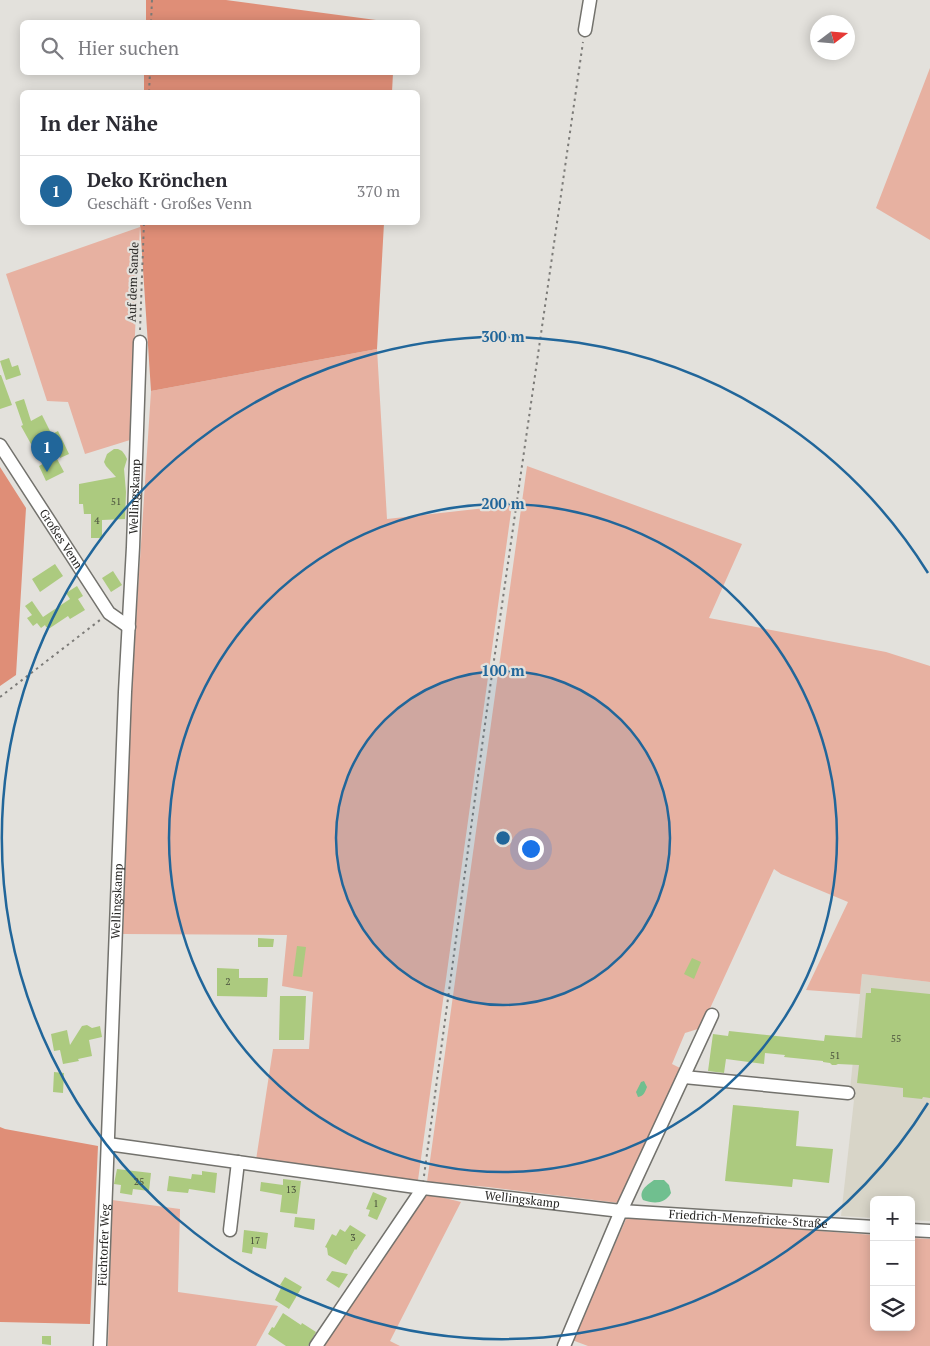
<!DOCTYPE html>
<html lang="de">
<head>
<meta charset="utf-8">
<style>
	body { margin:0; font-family:"PT Serif",serif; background:#f2f2f3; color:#2b2b33 }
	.controls { position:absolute; right:15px; bottom:15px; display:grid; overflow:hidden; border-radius:8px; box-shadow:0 2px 12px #0003 }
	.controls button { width:45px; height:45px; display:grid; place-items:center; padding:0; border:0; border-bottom:1px solid #e1e1e2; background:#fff; color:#2b2b33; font:25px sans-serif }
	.compass { position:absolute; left:810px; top:15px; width:45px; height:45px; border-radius:50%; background:#fff; box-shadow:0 2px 12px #0003; rotate:74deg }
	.you { position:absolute; left:530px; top:848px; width:18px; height:18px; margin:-12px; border:4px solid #fff; border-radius:50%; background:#1a73e8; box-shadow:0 0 0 8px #1a73e833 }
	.badge { display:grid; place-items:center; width:32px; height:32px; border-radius:50%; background:#21669a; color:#fff; font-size:16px; font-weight:700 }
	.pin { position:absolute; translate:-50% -41px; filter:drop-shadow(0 1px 2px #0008) }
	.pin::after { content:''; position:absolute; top:26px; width:18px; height:15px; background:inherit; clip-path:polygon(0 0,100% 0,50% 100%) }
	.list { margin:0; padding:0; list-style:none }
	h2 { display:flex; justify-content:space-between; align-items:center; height:65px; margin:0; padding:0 20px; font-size:21px }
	h2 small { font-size:16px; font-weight:400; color:#7c7c81 }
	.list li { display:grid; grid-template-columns:32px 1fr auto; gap:15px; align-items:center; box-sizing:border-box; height:70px; padding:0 20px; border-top:1px solid #e1e1e2 }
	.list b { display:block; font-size:19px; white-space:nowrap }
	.list p { margin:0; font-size:16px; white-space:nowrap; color:#7c7c81 }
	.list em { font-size:16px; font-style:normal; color:#7c7c81 }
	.icon { flex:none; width:28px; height:28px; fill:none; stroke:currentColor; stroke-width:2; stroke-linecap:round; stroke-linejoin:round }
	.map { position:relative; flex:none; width:930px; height:1346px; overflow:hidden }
	.search { position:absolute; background:#fff; box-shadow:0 2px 12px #0003; left:20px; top:20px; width:400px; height:55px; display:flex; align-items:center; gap:12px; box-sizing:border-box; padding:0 18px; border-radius:8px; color:#7c7c81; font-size:19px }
	.panel { position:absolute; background:#fff; box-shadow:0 2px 12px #0003; left:20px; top:90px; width:400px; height:135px; border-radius:8px }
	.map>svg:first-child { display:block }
	.built { fill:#d8d5c8 }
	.green { fill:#e7b1a1 }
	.forest { fill:#df8e77 }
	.water { fill:#70bf8f }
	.building { fill:#acca7f }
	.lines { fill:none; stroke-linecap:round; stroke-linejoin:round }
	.minor-casing { stroke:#73726d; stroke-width:15 }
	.path { stroke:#7c7b78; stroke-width:2; stroke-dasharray:2.5 4; stroke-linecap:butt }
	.minor { stroke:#fff; stroke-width:12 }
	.ring { fill:none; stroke:#21669a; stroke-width:2.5 }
	.labels { text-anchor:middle; stroke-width:4.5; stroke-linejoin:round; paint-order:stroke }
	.number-label { font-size:10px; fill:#49503c }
	.street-label { font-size:12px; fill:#282725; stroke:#e3e1dc }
	.centre { fill:#21669a; stroke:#e3e1dc; stroke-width:2.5 }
	.ring-label { font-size:15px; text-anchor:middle; font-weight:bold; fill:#21669a; stroke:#e3e1dc; stroke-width:4.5; stroke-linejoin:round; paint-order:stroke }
</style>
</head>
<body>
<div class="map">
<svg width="930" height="1346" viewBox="0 0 930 1346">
	<rect width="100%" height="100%" fill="#e3e1dc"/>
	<!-- built -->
	<path class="built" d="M862 974 930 982V1221L911 1220V1200H874V1218L841 1216 854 1100 849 1099Z"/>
	<!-- green -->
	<path class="green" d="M930 68V240L876 208Z
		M140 227 130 440 85 454 68 402 47 401 6 274Z
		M377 349 387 519 512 505 418 1180 256 1160 273 1049H309L313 992 282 986 287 935 123 934 132 682 151 391Z
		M527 466 742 544 709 618 886 652 930 666V982L862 974 860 994 806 990 848 902 781 874 774 869 701 1028 685 1033 672 1064 680 1068 619 1203 488 1187 427 1182Z
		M425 1193 461 1202 390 1341 400 1346H323Z
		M112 1200 180 1209 178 1292 278 1306 256 1346H108Z
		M627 1217 874 1235V1327H911V1238L930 1239V1346H588L572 1340Z"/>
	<!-- forest -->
	<path class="forest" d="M146 0H226L391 22H146Z
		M144 73V72L393 73 392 92H144Z
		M140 223H384L377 349 151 391Z
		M0 467 26 508 16 675 0 686Z
		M0 1127 5 1129 98 1146 90 1324 0 1322Z"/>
	<!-- water -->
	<path class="water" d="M644 1081 647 1087C645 1092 644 1096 638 1097L636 1092 641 1082Z
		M654 1180H664L669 1185 671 1193C665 1204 654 1204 643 1200 638 1191 647 1185 654 1180Z"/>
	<!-- building -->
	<path class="building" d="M9 358 12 367 18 365 21 375 6 380 0 361Z
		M0 375H1L12 405 0 409Z
		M24 399 31 421 42 415 51 433 31 444 21 426 23 425 15 402Z
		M58 431 69 454 60 458 48 436Z
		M114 449H118L122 451 125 455 127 459 124 469 126 492 125 519 102 520V538H91V514H84L83 504H79V484L116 477 106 466 104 462 107 454Z
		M56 457 64 472 46 481 39 466Z
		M55 564 63 576 40 592 32 579Z
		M113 571 122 585 111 592 102 578Z
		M77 586 83 596 78 599 85 610 70 619 68 616 50 628 46 627 45 625 41 628 37 623 33 626 27 618 32 615 25 606 32 601 43 617 70 599 66 593Z
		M258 938 274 939 273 947H258Z
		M297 946 306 947 302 977 293 976Z
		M692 958 701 962 694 979 684 974Z
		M217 968 239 969V978H268L267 997 217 996Z
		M871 988 930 994V1098L923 1097 922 1099 903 1097V1088L857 1083 859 1065 838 1064 836 1065H832L830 1063 823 1062V1061L784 1057 785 1055 765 1053 764 1064 726 1059 724 1073 708 1071 713 1034 728 1036 729 1031 824 1041 825 1035 862 1038 866 993H871Z
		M280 996H306L304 1040H279Z
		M87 1025 92 1028 100 1026 102 1037 89 1040 92 1056 78 1059 79 1061 63 1064 60 1050 54 1051 51 1034 67 1030 70 1045 82 1026Z
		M54 1072 64 1073 63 1093 53 1092Z
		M733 1105 799 1111 796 1146 833 1149 829 1183 793 1179 792 1187 725 1181Z
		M117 1169 151 1173 149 1191 133 1189 132 1195 120 1193 121 1185 114 1184Z
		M202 1171 217 1173 215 1193 189 1189 188 1193 167 1191 169 1176 191 1179 192 1174 202 1175Z
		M283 1179 301 1181 297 1214 280 1212 282 1195 260 1191 261 1182 283 1185Z
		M373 1192 387 1198 377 1220 368 1216 370 1210 366 1209Z
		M295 1217 315 1219 314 1230 294 1227Z
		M350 1225 366 1235 356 1250 355 1249 346 1265 328 1255 327 1248 325 1247 332 1234 336 1236 340 1229 345 1232Z
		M244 1230 268 1233 266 1249 253 1247 252 1254 242 1252Z
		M332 1271 348 1274 339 1288 326 1280Z
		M285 1277 302 1287 289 1309 275 1300 282 1286 280 1285Z
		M283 1313 301 1325 302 1323 316 1332 308 1346H286L268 1334 272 1327 274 1328Z
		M42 1336H51V1345L42 1344Z"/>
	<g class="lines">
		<defs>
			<g id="minor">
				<path d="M585 30 590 0"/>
				<path id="s1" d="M0 445 109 613 129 627"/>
				<path d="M684 1077 848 1093"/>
				<path id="s2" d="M108 1144 423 1188 621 1211 712 1015"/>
				<path d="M230 1230 238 1162"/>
				<path d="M911 1230 930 1231"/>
				<path id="s3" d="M100 1346 125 692 133 547 140 342"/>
				<path d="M316 1346 423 1188"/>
				<path id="s4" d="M564 1346 621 1211 874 1227"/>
			</g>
		</defs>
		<!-- minor casing -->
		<use href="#minor" class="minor-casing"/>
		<!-- path -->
		<path class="path" d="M151 22 152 0
			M149 92 150 72
			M140 330 144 222
			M0 697 100 620
			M424 1176 488 702 583 42"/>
		<!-- minor -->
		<use href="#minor" class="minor"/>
	</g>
	<!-- distance rings -->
	<circle cx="503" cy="838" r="167" fill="#21669a" fill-opacity=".12"/>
	<g class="ring">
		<circle cx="503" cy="838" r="167"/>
		<circle cx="503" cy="838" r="334"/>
		<path d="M928 1103A501 501 0 1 1 928 573"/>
	</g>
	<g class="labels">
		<!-- number labels -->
		<g class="number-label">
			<text x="116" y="505">51</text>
			<text x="97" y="524">4</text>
			<text x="228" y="985">2</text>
			<text x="896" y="1042">55</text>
			<text x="835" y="1059">51</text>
			<text x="139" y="1185">25</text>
			<text x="291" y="1193">13</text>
			<text x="376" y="1207">1</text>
			<text x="353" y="1241">3</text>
			<text x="255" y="1244">17</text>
		</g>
		<!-- street labels -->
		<g class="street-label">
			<text transform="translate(133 282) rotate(-88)" y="4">Auf dem Sande</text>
			<text dy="4" stroke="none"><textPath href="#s3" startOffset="850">Wellingskamp</textPath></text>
			<text dy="4" stroke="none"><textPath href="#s1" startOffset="112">Großes Venn</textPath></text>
			<text dy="4" stroke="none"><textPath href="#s3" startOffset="445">Wellingskamp</textPath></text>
			<text dy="4" stroke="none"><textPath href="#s2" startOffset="418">Wellingskamp</textPath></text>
			<text dy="4" stroke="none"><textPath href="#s4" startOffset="274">Friedrich-Menzefricke-Straße</textPath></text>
			<text dy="4" stroke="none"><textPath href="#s3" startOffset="101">Füchtorfer Weg</textPath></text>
		</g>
	</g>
	<circle cx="503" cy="838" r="8" class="centre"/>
	<g class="ring-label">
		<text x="503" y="342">300 m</text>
		<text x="503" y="509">200 m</text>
		<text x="503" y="676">100 m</text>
	</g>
</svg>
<div class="controls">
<button>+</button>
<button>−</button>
<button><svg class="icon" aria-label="layers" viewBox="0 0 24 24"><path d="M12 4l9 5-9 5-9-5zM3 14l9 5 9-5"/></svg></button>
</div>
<svg class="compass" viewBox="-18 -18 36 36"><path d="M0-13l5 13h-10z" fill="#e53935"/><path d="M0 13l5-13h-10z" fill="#7c7c81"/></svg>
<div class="you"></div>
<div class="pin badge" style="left:47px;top:472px">1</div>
<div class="search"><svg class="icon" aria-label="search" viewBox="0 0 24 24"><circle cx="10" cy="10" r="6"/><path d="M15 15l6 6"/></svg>Hier suchen</div>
<section class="panel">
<h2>In der Nähe<small></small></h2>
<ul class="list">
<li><span class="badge">1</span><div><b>Deko Krönchen</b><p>Geschäft · Großes Venn</p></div><em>370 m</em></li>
</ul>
</section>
</div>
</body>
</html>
